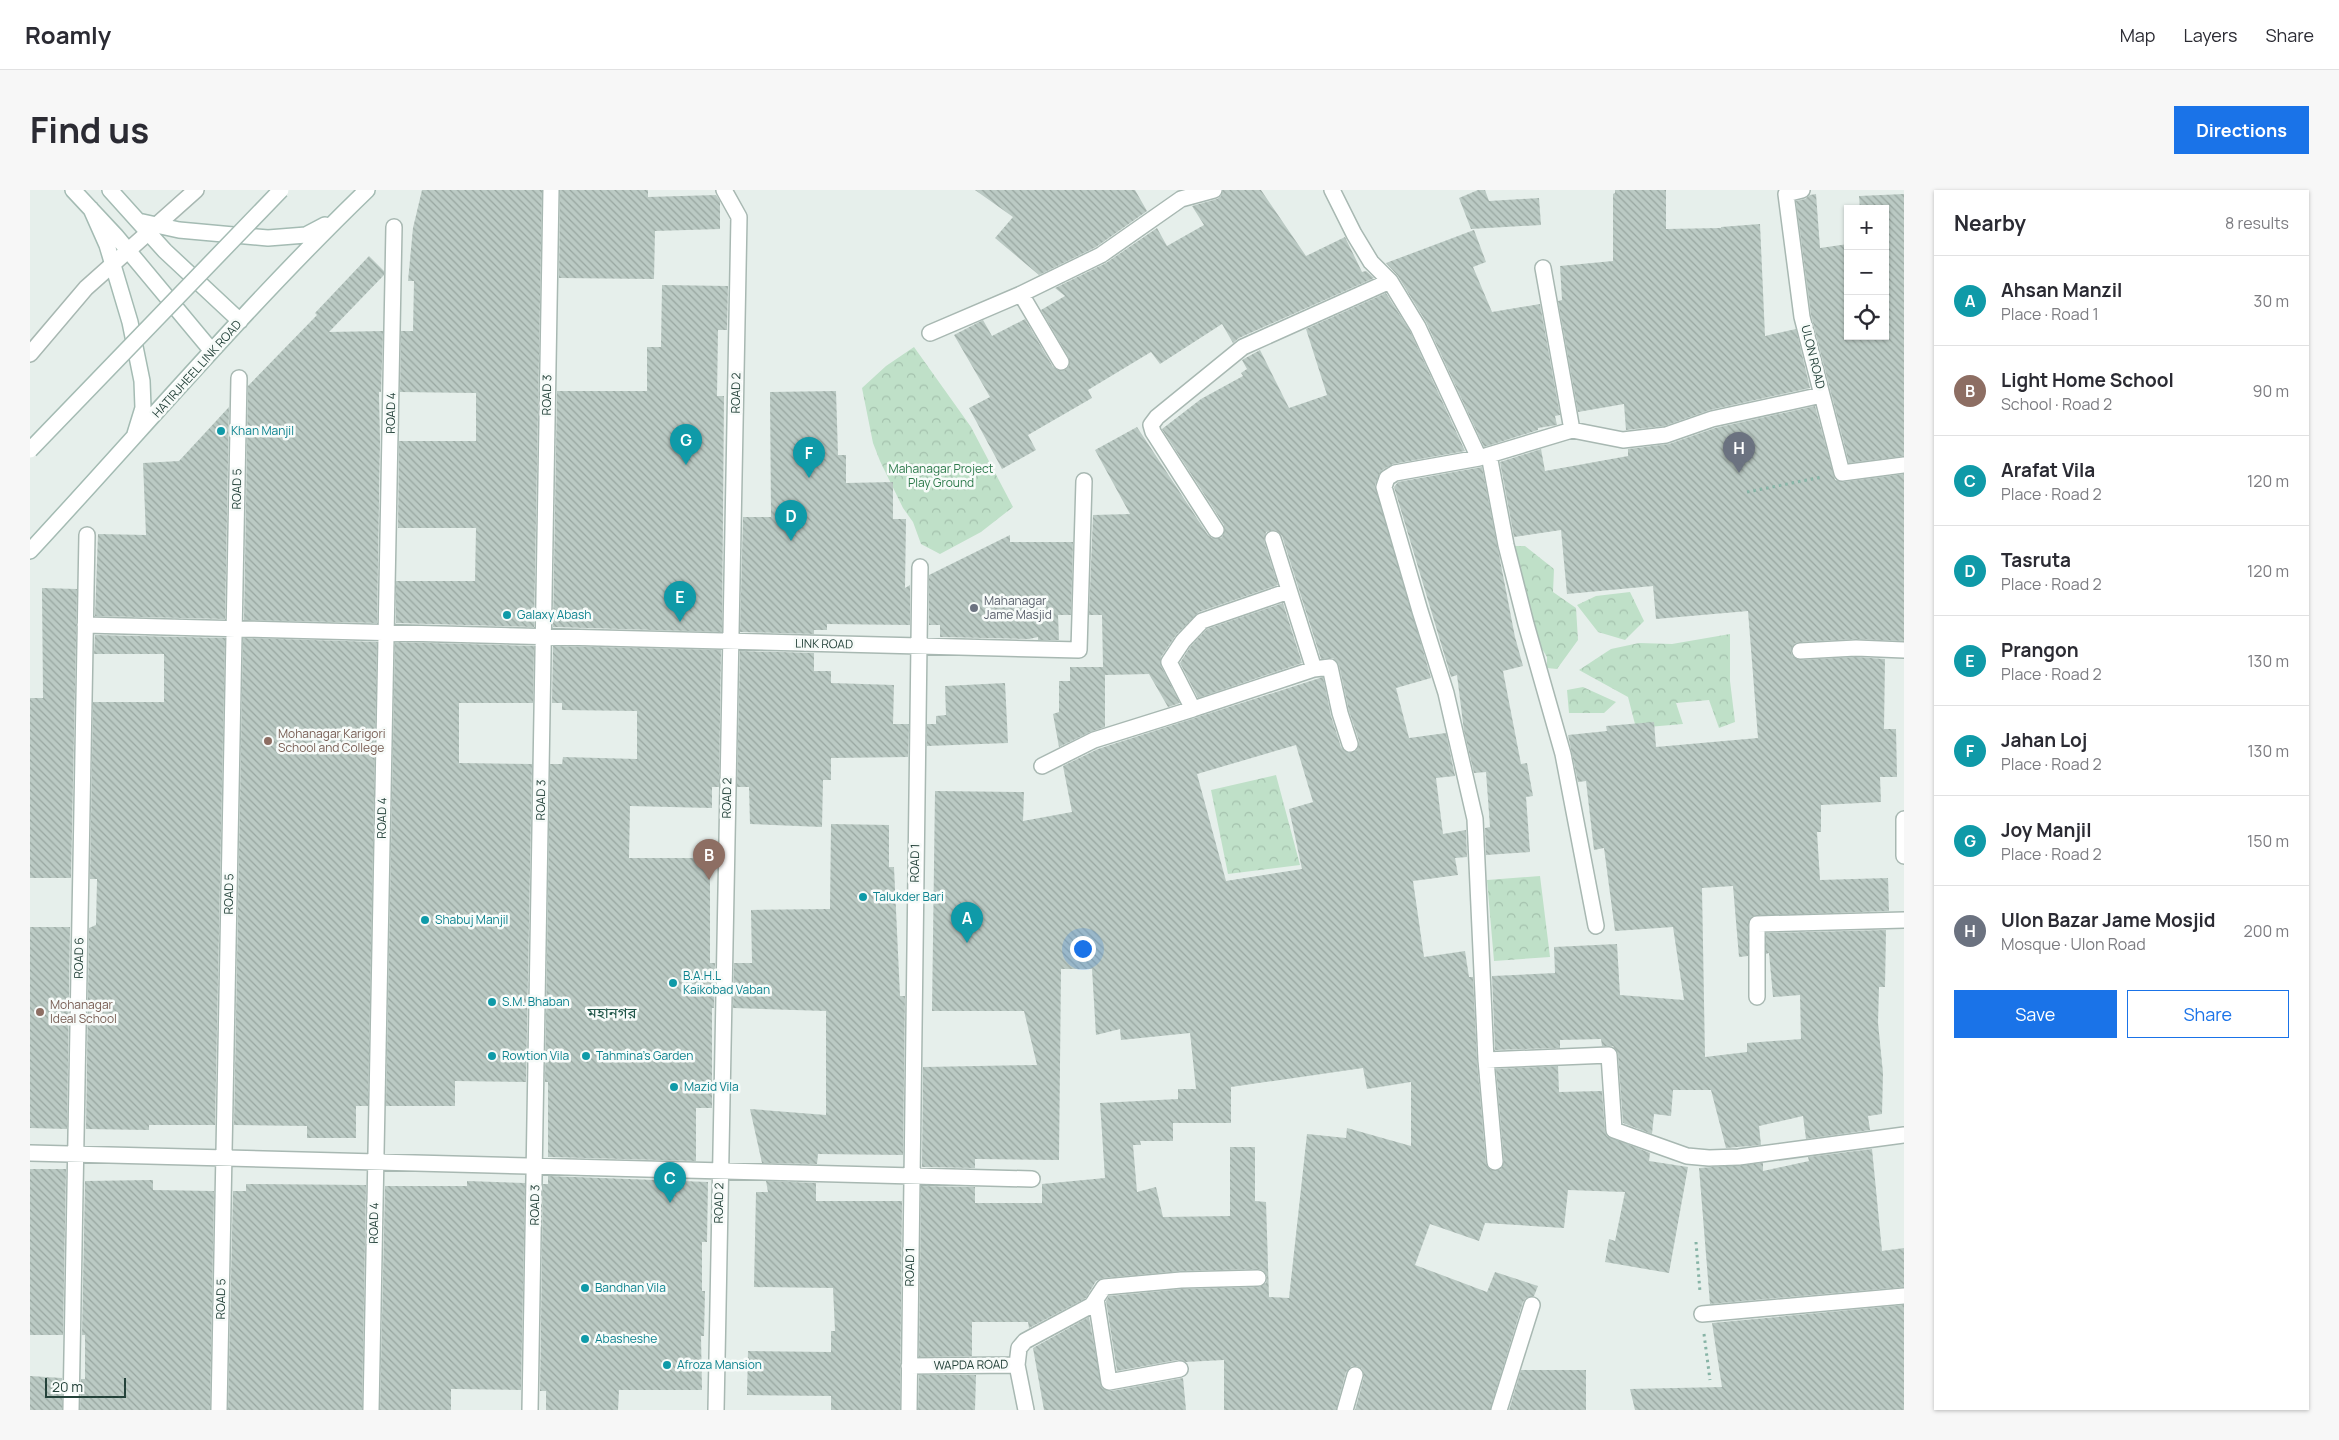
<!DOCTYPE html>
<html lang="en">
<head>
<meta charset="utf-8">
<style>
	body { margin:0; font-family:Manrope,"Noto Sans Bengali",sans-serif; background:#f7f7f7; color:#2b2b33 }
	.controls { position:absolute; right:15px; top:15px; display:grid; overflow:hidden; border-radius:0px; box-shadow:0 1px 4px #0004 }
	.controls button { width:45px; height:45px; display:grid; place-items:center; padding:0; border:0; border-bottom:1px solid #e1e1e2; background:#fff; color:#2b2b33; font:25px sans-serif }
	.scale { position:absolute; left:15px; bottom:12px; width:81px; box-sizing:border-box; padding-left:5px; border:2px solid #24423a; border-top:0; font-size:14px; line-height:18px; white-space:nowrap; color:#24423a; -webkit-text-stroke:4px #f7fbf9; paint-order:stroke }
	.you { position:absolute; left:1052px; top:758px; width:18px; height:18px; margin:-12px; border:4px solid #fff; border-radius:50%; background:#1a73e8; box-shadow:0 0 0 8px #1a73e833 }
	.badge { display:grid; place-items:center; width:32px; height:32px; border-radius:50%; background:#1a73e8; color:#fff; font-size:16px; font-weight:700 }
	.pin { position:absolute; translate:-50% -41px; filter:drop-shadow(0 1px 2px #0008) }
	.pin::after { content:''; position:absolute; top:26px; width:18px; height:15px; background:inherit; clip-path:polygon(0 0,100% 0,50% 100%) }
	.list { margin:0; padding:0; list-style:none }
	h2 { display:flex; justify-content:space-between; align-items:center; height:65px; margin:0; padding:0 20px; font-size:21px }
	h2 small { font-size:16px; font-weight:400; color:#7c7c81 }
	.list li { display:grid; grid-template-columns:32px 1fr auto; gap:15px; align-items:center; box-sizing:border-box; height:90px; padding:0 20px; border-top:1px solid #e1e1e2 }
	.list b { display:block; font-size:19px; white-space:nowrap }
	.list p { margin:0; font-size:16px; white-space:nowrap; color:#7c7c81 }
	.list em { font-size:16px; font-style:normal; color:#7c7c81 }
	.actions { display:flex; gap:10px; padding:15px 20px }
	.actions a { flex:1; padding:11px 0; border:1px solid #1a73e8; border-radius:0px; text-align:center; font-size:18px; color:#1a73e8 }
	.actions .main { background:#1a73e8; color:#fff }
	.icon { flex:none; width:28px; height:28px; fill:none; stroke:currentColor; stroke-width:2; stroke-linecap:round; stroke-linejoin:round }
	.map { position:relative; flex:none; width:1874px; height:1220px; overflow:hidden; border-radius:0px }
	header { display:flex; align-items:center; gap:30px; box-sizing:border-box; height:70px; padding:0 25px; background:#fff; border-bottom:1px solid #e1e1e2 }
	header strong { font-size:24px }
	nav { display:flex; gap:28px; margin-inline-start:auto; font-size:18px }
	.intro { display:flex; align-items:center; justify-content:space-between; box-sizing:border-box; height:120px; padding:0 30px }
	h1 { margin:0; font-size:35px }
	.button { padding:12px 22px; border-radius:0px; background:#1a73e8; color:#fff; font-size:18px; font-weight:700 }
	main { display:flex; gap:30px; padding:0 30px }
	aside { flex:1; background:#fff; border-radius:0px; box-shadow:0 1px 4px #0004 }
	.map>svg:first-child { display:block }
	.park { fill:url(#park-crowns) }
	.building { fill:url(#building-back-hatch); fill-rule:evenodd }
	.lines { fill:none; stroke-linecap:round; stroke-linejoin:round }
	.pedestrian-casing { stroke:#a8b8b2; stroke-width:18 }
	.minor-casing { stroke:#a8b8b2; stroke-width:18 }
	.secondary-casing { stroke:#a4bbb3; stroke-width:18 }
	.path { stroke:#86b3a5; stroke-width:3; stroke-dasharray:2.5 4; stroke-linecap:butt }
	.pedestrian { stroke:#fff; stroke-width:15 }
	.minor { stroke:#fff; stroke-width:15 }
	.secondary { stroke:#fff; stroke-width:15 }
	.secondary-bridge-casing { stroke:#a4bbb3; stroke-width:18; stroke-linecap:butt }
	.secondary-bridge { stroke:#fff; stroke-width:15 }
	.culture-dot { fill:#0f9aa8; stroke:#f7fbf9; stroke-width:2 }
	.worship-dot { fill:#6b7280; stroke:#f7fbf9; stroke-width:2 }
	.education-dot { fill:#8d6e63; stroke:#f7fbf9; stroke-width:2 }
	.labels { text-anchor:middle; stroke-width:5; stroke-linejoin:round; paint-order:stroke }
	.street-label { font-size:12px; fill:#24423a; stroke:#f7fbf9 }
	.culture-label { font-size:12px; fill:#0d838f; stroke:#f7fbf9; text-anchor:start }
	.park-label { font-size:12px; fill:#2d7a4b; stroke:#f7fbf9 }
	.worship-label { font-size:12px; fill:#5b616d; stroke:#f7fbf9; text-anchor:start }
	.education-label { font-size:12px; fill:#785e54; stroke:#f7fbf9; text-anchor:start }
	.quarter-label { font-size:15px; fill:#1f5548; stroke:#f7fbf9 }
</style>
</head>
<body>
<header>
<strong>Roamly</strong>
<nav><a>Map</a><a>Layers</a><a>Share</a></nav>
</header>
<div class="intro"><h1>Find us</h1><a class="button">Directions</a></div>
<main>
<div class="map">
<svg width="1874" height="1220" viewBox="0 0 1874 1220">
	<defs>
		<pattern id="park-crowns" width="20" height="18" patternUnits="userSpaceOnUse" patternTransform="scale(1.25)"><rect width="20" height="18" fill="#bfe0c8"/><path d="M2 6a3 3 0 1 1 6 0M12 15a3 3 0 1 1 6 0" fill="none" stroke="#a4c1ad"/></pattern>
		<pattern id="building-back-hatch" width="6" height="6" patternUnits="userSpaceOnUse" patternTransform="scale(1.25)"><rect width="6" height="6" fill="#bbcac4"/><path d="M-1 5l2 2M0 0l6 6M5-1l2 2" fill="none" stroke="#98a6a0"/></pattern>
	</defs>
	<rect width="100%" height="100%" fill="#e6efeb"/>
	<!-- park -->
	<path class="park" d="M884 157 941 237 983 317 951 342 910 364 891 354 883 332 873 318 850 271 843 253 832 198 856 176Z
		M1483 356H1495L1524 379 1523 402 1546 418 1548 450 1527 479 1517 478V467L1503 444Z
		M1600 402 1614 431 1595 450 1568 442 1547 415 1566 406Z
		M1700 444V491L1705 532 1689 538 1679 510 1646 513 1653 534 1606 538 1598 507 1549 480 1581 459 1609 453 1642 454Z
		M1553 497 1586 512 1574 523H1539L1537 500Z
		M1246 585 1270 675 1198 684 1181 600Z
		M1510 686 1520 767 1464 771 1457 690Z"/>
	<!-- building -->
	<path class="building" d="M392 0H512L504 437 366 433V391H445L446 338H368L369 251H446V203L370 202 371 141H383L384 91H378L383 38Z
		M530 0H618V7L686 5 690 11V39L625 41 624 89 529 88Z
		M945 0H1105L1117 21 1066 57 1009 85 965 48 983 27Z
		M1193 0H1231L1276 66 1315 47 1332 82 1336 81 1344 88 1209 148 1203 153 1192 134 1130 174 1121 162 1058 200 1062 208 998 245 1006 260 972 279 939 218 960 207 924 145 953 130 962 146 995 129 1023 177 1031 181 1035 180 1039 176V168L1011 120 1035 106 1025 98 1076 73 1127 38 1137 56 1174 35 1162 16 1187 9 1191 6Z
		M1448 0H1455L1459 11 1509 8 1511 35 1441 39 1429 8Z
		M1585 0H1636V39L1691 38V37L1730 34 1735 146 1766 139 1780 198 1680 220 1634 236 1596 240 1594 214 1548 222 1528 111 1532 110 1530 76 1583 71V4L1585 3Z
		M1786 4 1790 58 1818 54V146H1855V19H1830L1829 6 1874 4V266L1819 273 1781 125 1766 11 1775 9 1780 5Z
		M1444 40 1456 72 1443 77 1462 122 1510 114 1530 225 1525 226 1527 235 1508 238V240L1454 257 1396 132 1368 86 1356 73Z
		M339 66 354 81V85L299 142 353 141 351 202H349L350 251 347 433 214 430 218 196 287 125 285 123Z
		M632 95 698 96 697 140H688L687 206H694L692 442 523 437 527 201H617V157H631Z
		M1356 103 1380 141 1435 261 1363 274 1352 280 1345 295 1401 488 1366 498 1379 548 1416 543 1425 586 1406 588 1413 644 1436 640 1437 667 1425 668 1428 685 1383 691 1394 767 1435 761 1439 787H1443L1447 871 1456 973 1461 980H1470L1474 972 1466 879 1528 876 1529 902 1572 901 1575 941 1577 946 1620 963 1619 971 1658 977 1639 1083 1575 1072 1579 1049 1585 1051 1595 1002 1538 1000 1534 1038 1455 1033 1449 1051 1400 1034 1385 1075 1457 1102 1465 1082 1508 1096 1504 1106 1496 1108 1493 1112 1460 1220H1325L1334 1187 1332 1179 1327 1176H1322L1316 1182 1306 1220H1194V1170L1155 1172 1148 1170 1087 1181 1076 1111 1079 1106 1152 1099 1229 1097 1236 1093 1237 1087 1233 1080 1228 1079 1151 1081 1073 1088 1066 1091 1056 1108 999 1138 998 1132H942V1166L889 1167 891 996 945 997V1013H1012V994L1075 988 1070 913 1148 909V899H1166L1160 843 1091 850 1090 839 1066 845 1062 779H1031L1029 970 945 969V978L892 977 893 877 1007 875 994 821H902L905 601 994 602 993 631 1042 622 1033 576 1068 559 1293 487 1301 526 1311 557 1319 563 1327 560 1329 551 1319 521 1309 475 1303 468 1291 469 1252 346 1245 340 1236 342 1234 351 1248 395 1169 422 1146 445 1131 467V476L1150 513 1138 517 1119 484 1075 485V537L1060 542 1029 557 1023 524 1029 522V491H1040V477H1073L1072 425H1059L1063 325 1100 324 1065 260 1107 237 1178 345 1182 348H1191L1194 344V335L1132 239 1171 209 1213 186 1211 183 1217 179 1212 170 1230 160 1259 218 1297 205 1276 139ZM1266 555 1283 612 1259 619 1272 679 1196 691 1167 584ZM1333 878 1337 899 1381 892V956L1317 938 1316 948 1277 944 1259 1108 1239 1107 1236 1012 1225 1011V957H1200V1026L1133 1027 1126 997 1107 1002 1103 955H1111L1110 951H1143V933H1201V897Z
		M806 201 808 265H816V293L863 292V329H876L875 398 880 395V435L797 434V440H784V444L710 442 713 327H741L740 202Z
		M1785 216 1805 290 1813 292 1874 284V451L1826 449 1770 452 1765 453 1761 461 1762 466 1770 470 1826 467 1855 469 1854 539H1866L1867 587H1850L1851 612 1791 615V642H1787L1790 690 1858 688 1859 721 1723 726 1718 734V766L1709 767 1703 696 1672 698 1675 867 1717 862V853L1771 849 1770 805 1743 807 1739 763 1736 764V743L1856 740 1855 797H1849L1848 833 1853 883 1852 924 1838 926 1840 940 1776 949 1773 926 1729 936 1731 955 1696 958 1681 900H1643L1641 926 1624 924 1622 944 1593 933 1588 864 1583 856H1572L1571 849 1530 850V858L1465 860 1462 786 1525 783 1524 757 1587 754 1590 805 1654 810 1643 737 1585 741 1574 658 1564 660 1556 591 1548 592 1538 545 1577 541 1576 536 1624 532 1626 557 1728 548 1718 421 1626 429 1623 396 1537 404 1531 340 1484 347 1470 272 1511 259 1515 281 1598 266V259L1639 254 1685 238Z
		M199 217 195 429 65 426 68 344 116 345 113 273 149 271Z
		M1452 277 1485 447 1493 476 1473 481 1491 574 1497 573 1503 606 1496 607 1500 662 1456 665 1455 638 1460 637 1456 582 1444 583 1434 541 1427 485 1421 487 1364 297 1368 292Z
		M980 345V352H1043L1041 425H1028L1029 450H1008V447L999 449 910 447V435H899V385Z
		M12 398 47 399 41 688H0V508H13Z
		M1253 413 1272 473 1168 508 1150 473 1160 457 1177 439Z
		M65 445 195 448 185 935H119V940L56 939 59 738 66 735 67 689H60L63 512H134V464H64Z
		M213 448 347 452 338 916H326V948H277V936L204 935Z
		M365 452 504 456 503 513H429V573L502 574 496 892 425 891V916H356Z
		M523 456 691 460 689 597H682V618L600 616 599 668H680V773H685L684 818H682V918H666V971L518 967V892H515L520 574H532L533 567 607 569V521L532 520V513H522Z
		M710 461 784 463V481H801V493L864 495 863 534H879L878 567 801 568V590H793L792 637 720 634 719 597H707Z
		M975 493 978 553 897 556V534H906V526L916 525 915 496Z
		M801 634 859 635V677H864L870 806H875L873 965 788 964 787 974 732 973 720 919 796 925V821L703 818 704 773H722L721 720 800 719Z
		M0 737H40L37 939 0 938Z
		M1842 959 1852 1061 1874 1058V1097L1680 1114 1669 978 1733 973V981L1779 971 1778 967Z
		M0 979H36L33 1145H0Z
		M518 986 678 992 677 1052H672V1101H675L674 1146H671L672 1200H589L588 1220H516V1201H510L513 994H518Z
		M123 990V1000L184 1001 180 1220H50L51 1189H55V1145H52L55 991Z
		M437 991 495 993 491 1200 421 1199V1220H350L355 996H437Z
		M736 991 786 993V1011H872L870 1220H801V1206L717 1205 718 1161 801 1162V1141H805L803 1098 724 1097 726 1002H738Z
		M216 994 336 995 332 1220H198L203 1001H216Z
		M1874 1115V1220H1605L1600 1199 1692 1197 1682 1133Z
		M1059 1127 1072 1198 1081 1201 1153 1188 1156 1220H1014L1003 1158Z
		M1491 1180H1556V1220H1479Z
		M889 1185H946L945 1220H888Z
		M0 1186 32 1188V1220H0Z"/>
	<g class="lines">
		<defs>
			<path id="pedestrian" d="M0 164 56 98 166 0"/>
			<path id="minor" d="M1302 0 1324 44 1341 72 1360 91 1388 137 1449 268 1542 240 1593 250 1636 245 1682 229 1792 205
				M1772 0 1756 4 1772 127 1812 283 1874 275
				M1513 78 1542 240
				M900 143 991 104
				M1031 172 991 104 1071 65 1151 9 1184 0
				M1459 265 1476 355 1496 434 1533 564 1566 736
				M1449 268 1365 283 1357 288 1354 297 1390 421 1416 503 1445 629 1456 870 1465 972
				M1186 340 1123 242 1121 235 1127 227 1213 157 1360 91
				M1243 349 1284 479 1300 477 1310 523 1320 554
				M55 435 1049 460 1054 291
				M1770 461 1826 458 1874 460
				M1163 519 1284 479
				M1012 576 1064 550 1163 519 1139 472 1153 451 1172 431 1259 401
				M1874 629V666
				M1727 807V734L1874 730
				M1456 870 1579 865 1584 940 1657 966 1679 968 1709 967 1874 945
				M0 963 1002 989
				M1066 1109 1079 1192 1150 1179
				M1672 1124 1874 1106
				M987 1175 989 1158 995 1151 1062 1115 1074 1097 1151 1090 1228 1088
				M879 1176 987 1175 996 1220
				M41 1220 57 345
				M189 1220 209 188
				M341 1220 364 37
				M500 1220 521 0
				M686 1220 709 27 694 0
				M879 1220 890 377
				M1315 1220 1325 1185
				M1469 1220 1502 1115"/>
			<path id="secondary" d="M43 0 86 46 181 160
				M80 0 135 61 210 131
				M61 19 77 55 100 132 112 191 113 218 105 244
				M108 31 149 40 238 48 276 45 295 35
				M0 361C112 240 219 114 337 0"/>
		</defs>
		<!-- pedestrian casing -->
		<use href="#pedestrian" class="pedestrian-casing"/>
		<!-- minor casing -->
		<use href="#minor" class="minor-casing"/>
		<!-- secondary casing -->
		<use href="#secondary" class="secondary-casing"/>
		<!-- path -->
		<path class="path" d="M1717 302 1792 287
			M1666 1052 1670 1102
			M1674 1144 1680 1190"/>
		<!-- pedestrian -->
		<use href="#pedestrian" class="pedestrian"/>
		<!-- minor -->
		<use href="#minor" class="minor"/>
		<!-- secondary -->
		<use href="#secondary" class="secondary"/>
		<defs>
			<path id="secondary-bridge" d="M0 260 251 0"/>
		</defs>
		<!-- secondary-bridge casing -->
		<use href="#secondary-bridge" class="secondary-bridge-casing"/>
		<!-- secondary-bridge -->
		<use href="#secondary-bridge" class="secondary-bridge"/>
	</g>
	<!-- markers -->
	<g class="culture-dot">
		<circle cx="191" cy="241" r="5"/>
		<circle cx="477" cy="425" r="5"/>
		<circle cx="833" cy="707" r="5"/>
		<circle cx="395" cy="730" r="5"/>
		<circle cx="643" cy="793" r="5"/>
		<circle cx="462" cy="812" r="5"/>
		<circle cx="462" cy="866" r="5"/>
		<circle cx="556" cy="866" r="5"/>
		<circle cx="644" cy="897" r="5"/>
		<circle cx="555" cy="1098" r="5"/>
		<circle cx="555" cy="1149" r="5"/>
		<circle cx="637" cy="1175" r="5"/>
	</g>
	<circle class="worship-dot" cx="944" cy="418" r="5"/>
	<g class="education-dot">
		<circle cx="238" cy="551" r="5"/>
		<circle cx="10" cy="822" r="5"/>
	</g>
	<g class="labels">
		<!-- street labels -->
		<g class="street-label">
			<text transform="translate(1783 167) rotate(76)" y="4">ULON ROAD</text>
			<text transform="translate(167 179) rotate(-48)" y="4">HATIRJHEEL LINK ROAD</text>
			<text transform="translate(706 203) rotate(-89)" y="4">ROAD 2</text>
			<text transform="translate(517 205) rotate(-89)" y="4">ROAD 3</text>
			<text transform="translate(361 223) rotate(-89)" y="4">ROAD 4</text>
			<text transform="translate(207 299) rotate(-89)" y="4">ROAD 5</text>
			<text transform="translate(794 454) rotate(1)" y="4">LINK ROAD</text>
			<text transform="translate(697 608) rotate(-89)" y="4">ROAD 2</text>
			<text transform="translate(511 610) rotate(-89)" y="4">ROAD 3</text>
			<text transform="translate(352 628) rotate(-89)" y="4">ROAD 4</text>
			<text transform="translate(885 673) rotate(-89)" y="4">ROAD 1</text>
			<text transform="translate(199 704) rotate(-89)" y="4">ROAD 5</text>
			<text transform="translate(49 768) rotate(-89)" y="4">ROAD 6</text>
			<text transform="translate(689 1013) rotate(-89)" y="4">ROAD 2</text>
			<text transform="translate(505 1015) rotate(-89)" y="4">ROAD 3</text>
			<text transform="translate(344 1033) rotate(-89)" y="4">ROAD 4</text>
			<text transform="translate(880 1077) rotate(-89)" y="4">ROAD 1</text>
			<text transform="translate(191 1109) rotate(-89)" y="4">ROAD 5</text>
			<text transform="translate(941 1175) rotate(-1)" y="4">WAPDA ROAD</text>
		</g>
		<!-- culture labels -->
		<g class="culture-label">
			<text x="201" y="245">Khan Manjil</text>
			<text x="487" y="429">Galaxy Abash</text>
			<text x="843" y="711">Talukder Bari</text>
			<text x="405" y="734">Shabuj Manjil</text>
			<text x="653" y="790">B.A.H.L<tspan x="653" dy="14">Kaikobad Vaban</tspan></text>
			<text x="472" y="816">S.M. Bhaban</text>
			<text x="472" y="870">Rowtion Vila</text>
			<text x="566" y="870">Tahmina's Garden</text>
			<text x="654" y="901">Mazid Vila</text>
			<text x="565" y="1102">Bandhan Vila</text>
			<text x="565" y="1153">Abasheshe</text>
			<text x="647" y="1179">Afroza Mansion</text>
		</g>
		<!-- park labels -->
		<g class="park-label">
			<text x="911" y="283">Mahanagar Project<tspan x="911" dy="14">Play Ground</tspan></text>
		</g>
		<!-- worship labels -->
		<g class="worship-label">
			<text x="954" y="415">Mahanagar<tspan x="954" dy="14">Jame Masjid</tspan></text>
		</g>
		<!-- education labels -->
		<g class="education-label">
			<text x="248" y="548">Mohanagar Karigori<tspan x="248" dy="14">School and College</tspan></text>
			<text x="20" y="819">Mohanagar<tspan x="20" dy="14">Ideal School</tspan></text>
		</g>
		<!-- quarter labels -->
		<g class="quarter-label">
			<text x="582" y="828">মহানগর</text>
		</g>
	</g>
</svg>
<div class="controls">
<button>+</button>
<button>−</button>
<button><svg class="icon" aria-label="locate" viewBox="0 0 24 24"><circle cx="12" cy="12" r="6"/><path d="M12 2v4M12 18v4M2 12h4M18 12h4"/></svg></button>
</div>
<div class="scale">20 m</div>
<div class="you"></div>
<div class="pin badge" style="left:937px;top:753px;background:#0f9aa8">A</div>
<div class="pin badge" style="left:679px;top:690px;background:#8d6e63">B</div>
<div class="pin badge" style="left:640px;top:1013px;background:#0f9aa8">C</div>
<div class="pin badge" style="left:761px;top:351px;background:#0f9aa8">D</div>
<div class="pin badge" style="left:650px;top:432px;background:#0f9aa8">E</div>
<div class="pin badge" style="left:779px;top:288px;background:#0f9aa8">F</div>
<div class="pin badge" style="left:656px;top:275px;background:#0f9aa8">G</div>
<div class="pin badge" style="left:1709px;top:283px;background:#6b7280">H</div>
</div>
<aside>
<h2>Nearby<small>8 results</small></h2>
<ul class="list">
<li><span class="badge" style="background:#0f9aa8">A</span><div><b>Ahsan Manzil</b><p>Place · Road 1</p></div><em>30 m</em></li>
<li><span class="badge" style="background:#8d6e63">B</span><div><b>Light Home School</b><p>School · Road 2</p></div><em>90 m</em></li>
<li><span class="badge" style="background:#0f9aa8">C</span><div><b>Arafat Vila</b><p>Place · Road 2</p></div><em>120 m</em></li>
<li><span class="badge" style="background:#0f9aa8">D</span><div><b>Tasruta</b><p>Place · Road 2</p></div><em>120 m</em></li>
<li><span class="badge" style="background:#0f9aa8">E</span><div><b>Prangon</b><p>Place · Road 2</p></div><em>130 m</em></li>
<li><span class="badge" style="background:#0f9aa8">F</span><div><b>Jahan Loj</b><p>Place · Road 2</p></div><em>130 m</em></li>
<li><span class="badge" style="background:#0f9aa8">G</span><div><b>Joy Manjil</b><p>Place · Road 2</p></div><em>150 m</em></li>
<li><span class="badge" style="background:#6b7280">H</span><div><b>Ulon Bazar Jame Mosjid</b><p>Mosque · Ulon Road</p></div><em>200 m</em></li>
</ul>
<div class="actions"><a class="main">Save</a><a>Share</a></div>
</aside>
</main>
</body>
</html>
